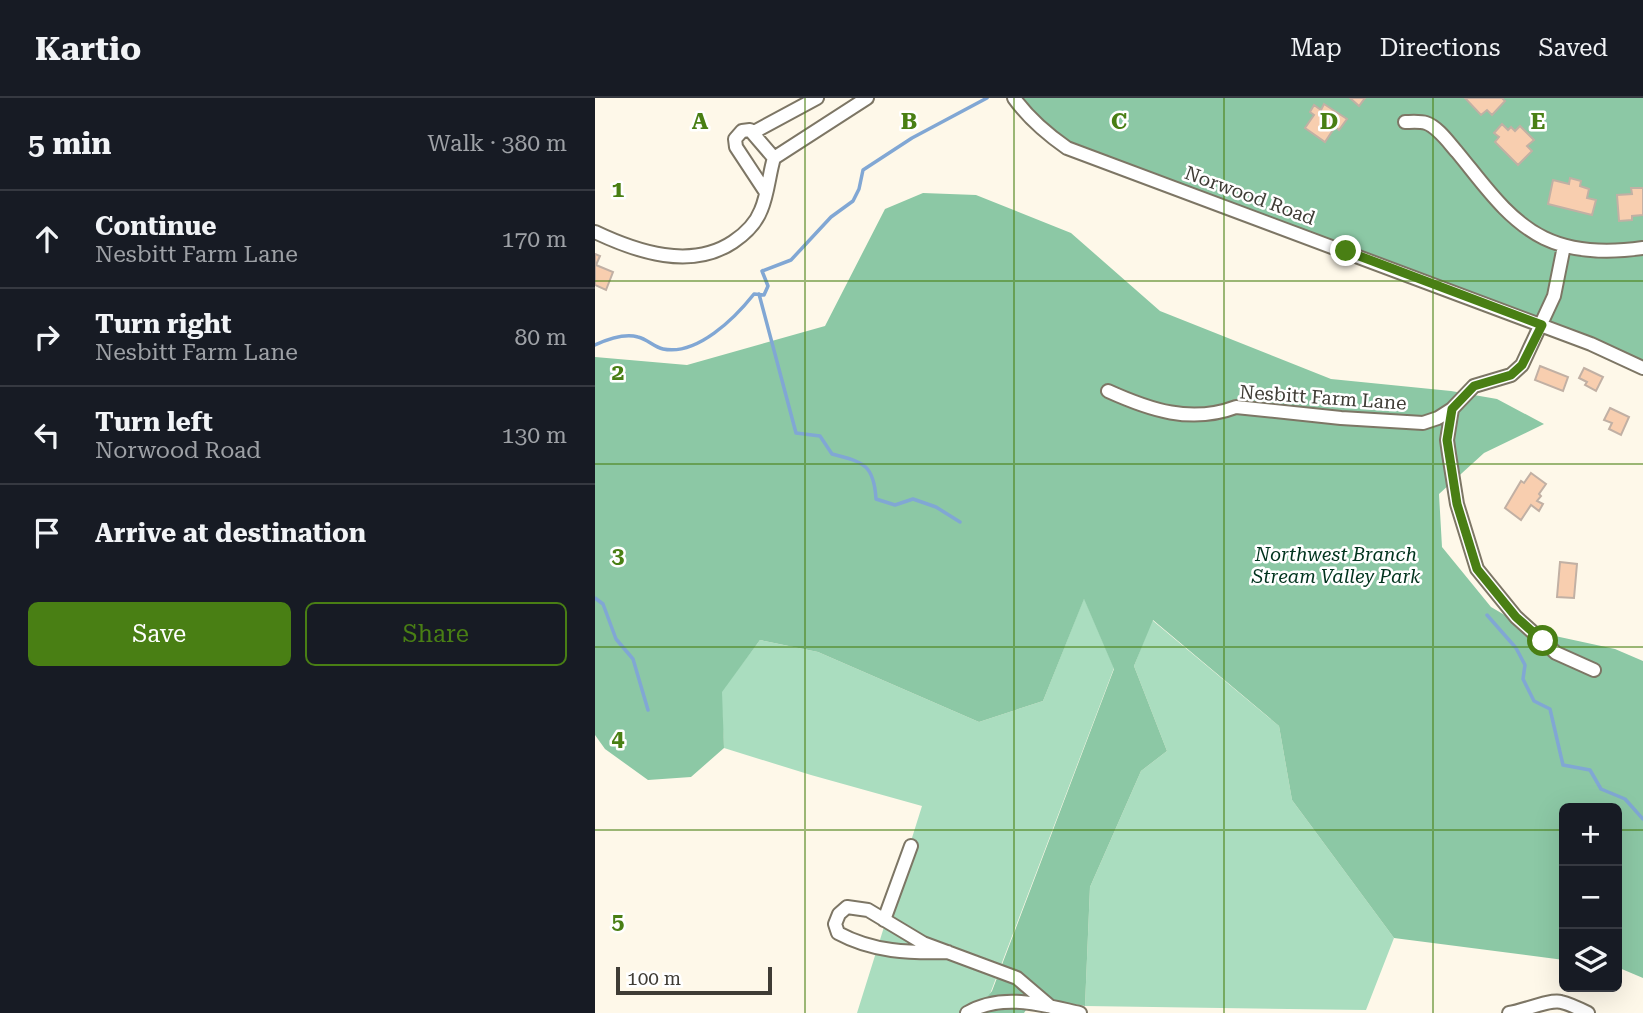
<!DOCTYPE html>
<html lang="en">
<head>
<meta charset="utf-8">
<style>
	body { margin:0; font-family:"Roboto Serif",serif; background:#242831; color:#f1f3f6 }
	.controls { position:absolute; right:21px; bottom:21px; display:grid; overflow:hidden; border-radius:10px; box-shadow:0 7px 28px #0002 }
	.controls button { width:63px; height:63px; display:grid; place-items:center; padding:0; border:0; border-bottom:2px solid #363941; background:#171b24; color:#f1f3f6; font:35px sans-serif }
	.scale { position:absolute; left:21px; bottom:18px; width:156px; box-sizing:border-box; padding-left:7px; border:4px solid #3f3c35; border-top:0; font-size:19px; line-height:24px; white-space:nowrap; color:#3f3c35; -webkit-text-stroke:5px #fff; paint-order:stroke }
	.stop { position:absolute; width:21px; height:21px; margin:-16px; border:5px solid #497f14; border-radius:50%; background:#fff }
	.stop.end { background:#497f14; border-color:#fff; box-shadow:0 2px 7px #0008 }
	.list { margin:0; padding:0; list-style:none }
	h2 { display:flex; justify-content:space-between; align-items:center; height:91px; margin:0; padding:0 28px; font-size:30px }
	h2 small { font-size:23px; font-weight:400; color:#9ea1a6 }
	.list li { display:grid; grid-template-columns:46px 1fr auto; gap:21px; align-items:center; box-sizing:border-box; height:98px; padding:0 28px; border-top:2px solid #363941 }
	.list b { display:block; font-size:26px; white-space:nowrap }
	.list p { margin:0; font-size:23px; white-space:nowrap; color:#9ea1a6 }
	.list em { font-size:23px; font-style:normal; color:#9ea1a6 }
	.actions { display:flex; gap:14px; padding:21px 28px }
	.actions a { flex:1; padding:16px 0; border:2px solid #497f14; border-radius:10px; text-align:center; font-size:24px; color:#497f14 }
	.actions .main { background:#497f14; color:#fff }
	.icon { flex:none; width:38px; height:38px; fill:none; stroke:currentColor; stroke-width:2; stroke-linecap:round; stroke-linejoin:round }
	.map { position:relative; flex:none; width:1048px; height:915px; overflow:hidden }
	header { display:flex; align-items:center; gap:42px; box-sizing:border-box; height:98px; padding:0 35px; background:#171b24; border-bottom:2px solid #363941 }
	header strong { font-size:33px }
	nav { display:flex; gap:38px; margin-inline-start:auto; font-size:24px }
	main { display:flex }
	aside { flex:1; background:#171b24 }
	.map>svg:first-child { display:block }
	.green { fill:#aaddbf }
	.forest { fill:#8cc8a5 }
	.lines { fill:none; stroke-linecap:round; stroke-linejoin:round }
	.stream { stroke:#81a7d4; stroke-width:3.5 }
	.building { fill:#f8ceaf; stroke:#c1b0a4; stroke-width:2 }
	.minor-casing { stroke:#7d7665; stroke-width:16 }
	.minor { stroke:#fff; stroke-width:12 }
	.route { stroke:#497f14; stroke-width:9 }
	.grid { fill:none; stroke:#497f14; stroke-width:2; stroke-opacity:0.55 }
	.labels { text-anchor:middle; stroke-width:5; stroke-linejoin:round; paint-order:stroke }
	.street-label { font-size:19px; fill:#3f3c35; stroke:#fff }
	.park-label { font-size:19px; font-style:italic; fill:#00331d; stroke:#fff }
	.grid-label { font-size:23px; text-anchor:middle; font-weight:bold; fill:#497f14; stroke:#fff; stroke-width:5; stroke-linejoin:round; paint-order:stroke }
</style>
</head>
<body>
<header>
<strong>Kartio</strong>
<nav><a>Map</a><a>Directions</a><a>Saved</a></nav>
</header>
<main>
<aside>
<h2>5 min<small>Walk · 380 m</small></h2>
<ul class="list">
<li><svg class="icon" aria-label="ahead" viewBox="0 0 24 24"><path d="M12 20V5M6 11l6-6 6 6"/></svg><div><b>Continue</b><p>Nesbitt Farm Lane</p></div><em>170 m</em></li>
<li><svg class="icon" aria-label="right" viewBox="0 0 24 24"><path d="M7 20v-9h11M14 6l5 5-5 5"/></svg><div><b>Turn right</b><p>Nesbitt Farm Lane</p></div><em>80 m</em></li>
<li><svg class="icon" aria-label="left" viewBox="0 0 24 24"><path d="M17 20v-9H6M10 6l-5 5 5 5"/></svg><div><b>Turn left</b><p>Norwood Road</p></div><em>130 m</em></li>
<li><svg class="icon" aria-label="arrive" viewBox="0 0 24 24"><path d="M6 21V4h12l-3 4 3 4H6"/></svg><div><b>Arrive at destination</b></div></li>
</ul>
<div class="actions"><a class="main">Save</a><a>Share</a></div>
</aside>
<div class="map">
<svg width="1048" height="915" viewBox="0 0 1048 915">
	<rect width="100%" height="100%" fill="#fef8e9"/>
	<!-- green -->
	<path class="green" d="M489 500 519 570 395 896 396 915H262L327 708 216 677 129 650 126 594 165 542 223 554 384 624 448 603Z
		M557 522 684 628 697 702 799 840 771 912 490 908 495 789 546 673 572 653 539 568Z"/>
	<!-- forest -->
	<path class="forest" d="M419 0H1048V270L472 50Z
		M328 95 381 97 476 135 565 213 736 281 856 293 902 301 949 326 889 355 844 396 847 449 896 509 937 533 1020 551 1048 563V880L1022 869V710H969V862L799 840 697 702 684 628 558 522 539 568 572 653 546 673 495 789 490 908 439 900 429 915H380L397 893 519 571 489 501 448 603 384 624 223 554 165 542 127 594 129 650 96 679 53 682 10 651 0 637V259L92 267 230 228 290 111Z"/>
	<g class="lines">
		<!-- stream -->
		<path class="stream" d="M164 196 201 335 225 338 237 356C269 364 279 367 281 401L300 407 318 401 341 409 365 424
			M0 247C13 241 29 235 43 239 52 241 59 249 68 251 102 258 140 220 159 196L169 197 173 188 167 173 196 162 236 119 258 103 264 91 268 72 317 40 392 0
			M0 500 8 506 21 541 38 561 53 612
			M892 517 921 550 930 567 928 581 939 603 955 611 968 667 995 672 1006 691 1030 701 1048 721"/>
	</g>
	<!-- building -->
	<path class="building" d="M755 0H770L764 8Z
		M870 0H907L910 3 897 17 892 12 886 17Z
		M729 6 752 21 744 32 740 29 730 44 710 30 719 17 715 14 719 7 726 12Z
		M907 26 913 32 916 29 920 33 925 28 939 42 932 48 937 53 923 67 900 44 904 39 899 35Z
		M975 80 986 83 985 88 994 91 992 100 1001 102 997 117 953 106 958 82 974 86Z
		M1036 90H1048V117L1037 118V122L1024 123 1022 97 1037 96Z
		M0 156 5 158 1 167 18 174 11 192 0 187Z
		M945 268 973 279 968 293 940 282Z
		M989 270 1008 279 1001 293 990 287 992 284 984 280Z
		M1015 310 1034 319 1026 337 1014 331 1017 325 1009 322Z
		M936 375 951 386 944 396 946 398 942 403 948 406 944 413 936 407 926 422 910 410 926 383 929 385Z
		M965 464 982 466 979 500 962 499Z"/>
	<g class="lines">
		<defs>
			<path id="minor" d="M419 0C434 21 452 36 472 50L996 246 1048 270
				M810 24C815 24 825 23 831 25 843 29 854 45 862 54 887 84 912 122 949 140 980 155 1014 155 1048 150
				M159 34 222 0
				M170 93 141 49 140 41 147 33 155 32 179 60
				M0 134C42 154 96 172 138 144 150 136 161 125 166 112 173 96 174 76 179 60L272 0
				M513 293C555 312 596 326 641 309L746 320 828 325 843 320 857 311 879 288 916 277 927 267 959 198 969 148
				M857 311 852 342 854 356 862 406 882 471 921 519 961 555 999 572
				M289 822 316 748
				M353 854C314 855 278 854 243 835L240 826 244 816 252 809 273 812 328 845 422 880 456 909
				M372 915C407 894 448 907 485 915
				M914 915C928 913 955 901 966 904 975 906 985 911 993 915"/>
		</defs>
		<!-- minor casing -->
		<use href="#minor" class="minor-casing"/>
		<!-- minor -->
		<use href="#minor" class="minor"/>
	</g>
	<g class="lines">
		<!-- route -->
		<path class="route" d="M751 153 947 227 927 267 916 277 879 288 857 311 852 342 862 406 882 471 921 519 948 543"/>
	</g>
	<!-- grid -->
	<path class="grid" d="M210 0V915M419 0V915M629 0V915M838 0V915M0 183H1048M0 366H1048M0 549H1048M0 732H969M1022 732H1048"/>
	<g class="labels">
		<!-- street labels -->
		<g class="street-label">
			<text transform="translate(655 97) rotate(20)" y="7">Norwood Road</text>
			<text transform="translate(728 299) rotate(4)" y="7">Nesbitt Farm Lane</text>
		</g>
		<!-- park labels -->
		<g class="park-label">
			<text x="741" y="463">Northwest Branch<tspan x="741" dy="22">Stream Valley Park</tspan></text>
		</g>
	</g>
	<g class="grid-label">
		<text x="105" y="31">A</text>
		<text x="314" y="31">B</text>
		<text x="524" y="31">C</text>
		<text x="734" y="31">D</text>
		<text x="943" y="31">E</text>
		<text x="23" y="99">1</text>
		<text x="23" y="282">2</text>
		<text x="23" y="465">3</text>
		<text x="23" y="648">4</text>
		<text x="23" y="831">5</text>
	</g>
</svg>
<div class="controls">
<button>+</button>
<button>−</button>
<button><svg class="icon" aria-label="layers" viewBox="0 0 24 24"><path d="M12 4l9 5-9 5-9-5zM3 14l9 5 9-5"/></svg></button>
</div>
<div class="scale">100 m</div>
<div class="stop" style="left:948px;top:543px"></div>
<div class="stop end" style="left:751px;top:153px"></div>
</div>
</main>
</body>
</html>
